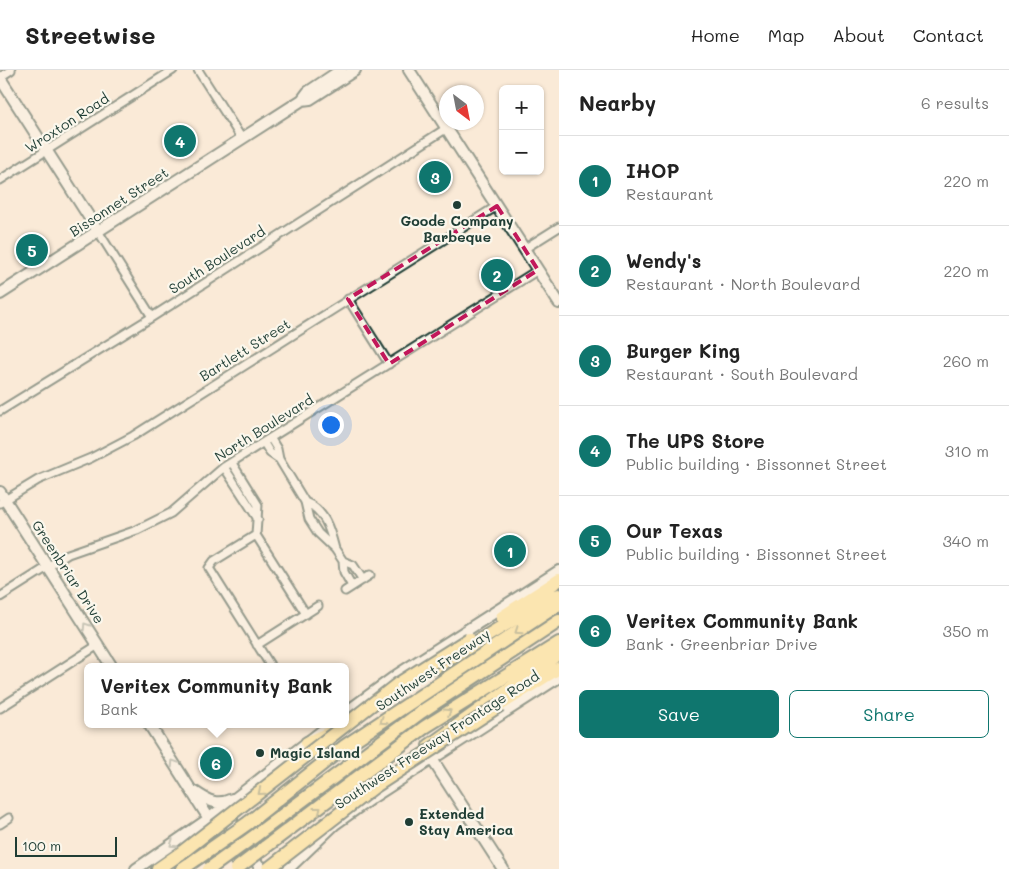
<!DOCTYPE html>
<html lang="en">
<head>
<meta charset="utf-8">
<style>
	body { margin:0; font-family:Mali,sans-serif; background:#f6f6f6; color:#222 }
	.controls { position:absolute; right:15px; top:15px; display:grid; overflow:hidden; border-radius:8px; box-shadow:0 1px 4px #0004 }
	.controls button { width:45px; height:45px; display:grid; place-items:center; padding:0; border:0; border-bottom:1px solid #e0e0e0; background:#fff; color:#222; font:25px sans-serif }
	.compass { position:absolute; left:439px; top:15px; width:45px; height:45px; border-radius:50%; background:#fff; box-shadow:0 1px 4px #0004; rotate:148deg }
	.scale { position:absolute; left:15px; bottom:12px; width:102px; box-sizing:border-box; padding-left:5px; border:2px solid #1f3d34; border-top:0; font-size:14px; line-height:18px; white-space:nowrap; color:#1f3d34; -webkit-text-stroke:4px #fbf7ec; paint-order:stroke }
	.you { position:absolute; left:330px; top:354px; width:18px; height:18px; margin:-12px; border:4px solid #fff; border-radius:50%; background:#1a73e8; box-shadow:0 0 0 8px #1a73e833 }
	.badge { display:grid; place-items:center; width:32px; height:32px; border-radius:50%; background:#0f766e; color:#fff; font-size:16px; font-weight:700 }
	.pin { position:absolute; translate:-50% -50%; border:2px solid #fff; box-shadow:0 1px 5px #0006 }
	.popup { position:absolute; left:84px; top:593px; width:265px; height:65px; box-sizing:border-box; display:grid; place-content:center; border-radius:8px; background:#fff; filter:drop-shadow(0 1px 4px #0005); font-size:16px; white-space:nowrap; color:#767676 }
	.popup b { font-size:19px; color:#222 }
	.popup::after { content:''; position:absolute; left:50%; top:100%; margin-left:-10px; border:10px solid transparent; border-top-color:#fff }
	.list { margin:0; padding:0; list-style:none }
	h2 { display:flex; justify-content:space-between; align-items:center; height:65px; margin:0; padding:0 20px; font-size:21px }
	h2 small { font-size:16px; font-weight:400; color:#767676 }
	.list li { display:grid; grid-template-columns:32px 1fr auto; gap:15px; align-items:center; box-sizing:border-box; height:90px; padding:0 20px; border-top:1px solid #e0e0e0 }
	.list b { display:block; font-size:19px; white-space:nowrap }
	.list p { margin:0; font-size:16px; white-space:nowrap; color:#767676 }
	.list em { font-size:16px; font-style:normal; color:#767676 }
	.actions { display:flex; gap:10px; padding:15px 20px }
	.actions a { flex:1; padding:11px 0; border:1px solid #0f766e; border-radius:8px; text-align:center; font-size:18px; color:#0f766e }
	.actions .main { background:#0f766e; color:#fff }
	.map { position:relative; flex:none; width:559px; height:799px; overflow:hidden }
	header { display:flex; align-items:center; gap:30px; box-sizing:border-box; height:70px; padding:0 25px; background:#fff; border-bottom:1px solid #e0e0e0 }
	header strong { font-size:24px }
	nav { display:flex; gap:28px; margin-inline-start:auto; font-size:18px }
	main { display:flex }
	aside { flex:1; background:#fff }
	.map>svg:first-child { display:block }
	.lines { fill:none; stroke-linecap:round; stroke-linejoin:round }
	.street-casing { stroke:#1f3d34; stroke-width:11 }
	.secondary-casing { stroke:#1f3d34; stroke-width:14 }
	.highway-casing { stroke:#1f3d34; stroke-width:16 }
	.street { stroke:#fbf7ec; stroke-width:7 }
	.secondary { stroke:#fbf7ec; stroke-width:10 }
	.highway { stroke:#fddf80; stroke-width:12 }
	.highway-bridge-casing { stroke:#1f3d34; stroke-width:16; stroke-linecap:butt }
	.highway-bridge { stroke:#fddf80; stroke-width:12 }
	.oneway { stroke:#8d9a90 }
	.oneway2 { stroke:#8e8e5a }
	.marked { fill:none; stroke:#c2185b; stroke-width:4; stroke-dasharray:10 6; stroke-linejoin:round }
	.poi-dot { fill:#1f3d34; stroke:#fbf7ec; stroke-width:2 }
	.labels { text-anchor:middle; stroke-width:4.5; stroke-linejoin:round; paint-order:stroke }
	.street-label { font-size:14px; fill:#1f3d34; stroke:#fbf7ec }
	.poi-label { font-size:14px; font-weight:bold; fill:#1f3d34; stroke:#fbf7ec; text-anchor:start }
</style>
</head>
<body>
<header>
<strong>Streetwise</strong>
<nav><a>Home</a><a>Map</a><a>About</a><a>Contact</a></nav>
</header>
<main>
<div class="map">
<svg width="559" height="799" viewBox="0 0 559 799">
	<rect width="100%" height="100%" fill="#faead7"/>
	<filter id="ink" filterUnits="userSpaceOnUse"><feTurbulence type="fractalNoise" baseFrequency=".02" numOctaves="2"/><feDisplacementMap in="SourceGraphic" scale="10" xChannelSelector="R" yChannelSelector="G"/><feConvolveMatrix kernelMatrix="1 2 1 2 8 2 1 2 1" color-interpolation-filters="sRGB"/></filter>
	<g filter="url(#ink)">
		<g class="lines">
			<defs>
				<path id="street" d="M198 0 242 69
					M0 7 11 0
					M0 110 173 0
					M98 161 152 247
					M524 179 559 157
					M348 229 389 294
					M0 341 152 247 447 58
					M271 369 277 379 279 389 305 432 309 449 318 463 335 479 343 491 344 502 352 516
					M264 373 270 383 279 389
					M232 393 258 435 256 465 306 544
					M224 397 258 449
					M305 432C325 440 330 460 335 479
					M0 433 38 410 91 388 133 366 497 136
					M256 465 214 491 209 498 270 595
					M343 491 353 495 363 510
					M345 521 370 505
					M0 527 68 484 137 460 171 443 224 397 538 200
					M257 575 318 536
					M0 638 98 575
					M0 754 9 748"/>
				<path id="secondary" d="M409 0 559 233
					M0 8 98 161
					M302 30 310 29 355 0
					M0 224 302 30 308 22 341 0
					M0 422 112 597
					M345 643 397 605 559 501
					M149 654 241 799
					M432 689 503 799
					M195 722C208 731 217 736 232 729
					M232 739V756L259 796 268 799
					M136 799 210 748 331 654
					M288 799 335 754 370 729 559 607"/>
				<path id="highway" d="M502 547 559 510
					M436 597 549 528 559 525
					M500 635 559 598
					M307 673 331 662
					M429 676 559 583
					M248 753 345 676 559 534
					M256 765 421 642 559 551
					M264 778 425 657 559 573
					M158 799 181 783
					M182 799 198 788"/>
			</defs>
			<!-- street casing -->
			<use href="#street" class="street-casing"/>
			<!-- secondary casing -->
			<use href="#secondary" class="secondary-casing"/>
			<!-- highway casing -->
			<use href="#highway" class="highway-casing"/>
			<!-- street -->
			<use href="#street" class="street"/>
			<!-- secondary -->
			<use href="#secondary" class="secondary"/>
			<!-- highway -->
			<use href="#highway" class="highway"/>
			<defs>
				<path id="highway-bridge" d="M181 783 398 614 469 569
					M198 788 248 753
					M209 799 256 765
					M236 799 264 778
					M268 799 374 717 500 635"/>
			</defs>
			<!-- highway-bridge casing -->
			<use href="#highway-bridge" class="highway-bridge-casing"/>
			<!-- highway-bridge -->
			<use href="#highway-bridge" class="highway-bridge"/>
		</g>
		<!-- one-way arrows -->
		<defs><path id="oneway-chevron" d="M-2-3.5L2.5 0L-2 3.5" fill="none" stroke-width="1.6" stroke-linecap="round" stroke-linejoin="round" transform="scale(1.25)"/></defs>
		<g class="oneway">
			<use href="#oneway-chevron" transform="translate(86 556) rotate(-123)"/>
			<use href="#oneway-chevron" transform="translate(174 693) rotate(-123)"/>
			<use href="#oneway-chevron" transform="translate(173 774) rotate(146)"/>
		</g>
		<g class="oneway2">
			<use href="#oneway-chevron" transform="translate(518 561) rotate(146)"/>
			<use href="#oneway-chevron" transform="translate(448 642) rotate(-32)"/>
			<use href="#oneway-chevron" transform="translate(383 651) rotate(146)"/>
			<use href="#oneway-chevron" transform="translate(261 722) rotate(141)"/>
			<use href="#oneway-chevron" transform="translate(318 740) rotate(-38)"/>
		</g>
	</g>
	<!-- marked area -->
	<path d="M0 0H559V799H0ZM497 136 538 200 389 294 348 229Z" fill="#faead7" fill-opacity=".55" fill-rule="evenodd"/>
	<path class="marked" d="M497 136 538 200 389 294 348 229Z"/>
	<!-- markers -->
	<g class="poi-dot">
		<circle cx="457" cy="135" r="5"/>
		<circle cx="260" cy="683" r="5"/>
		<circle cx="409" cy="752" r="5"/>
	</g>
	<g class="labels">
		<!-- street labels -->
		<g class="street-label">
			<text transform="translate(67 53) rotate(-33)" y="5">Wroxton Road</text>
			<text transform="translate(119 132) rotate(-33)" y="5">Bissonnet Street</text>
			<text transform="translate(217 190) rotate(-33)" y="5">South Boulevard</text>
			<text transform="translate(245 280) rotate(-32)" y="5">Bartlett Street</text>
			<text transform="translate(264 358) rotate(-32)" y="5">North Boulevard</text>
			<text transform="translate(68 502) rotate(57)" y="5">Greenbriar Drive</text>
			<text transform="translate(433 600) rotate(-34)" y="5">Southwest Freeway</text>
			<text transform="translate(437 670) rotate(-33)" y="5">Southwest Freeway Frontage Road</text>
		</g>
		<!-- poi labels -->
		<g class="poi-label">
			<text x="457" y="156" text-anchor="middle">Goode Company<tspan x="457" dy="16">Barbeque</tspan></text>
			<text x="270" y="688">Magic Island</text>
			<text x="419" y="749">Extended<tspan x="419" dy="16">Stay America</tspan></text>
		</g>
	</g>
</svg>
<div class="controls">
<button>+</button>
<button>−</button>
</div>
<svg class="compass" viewBox="-18 -18 36 36"><path d="M0-13l5 13h-10z" fill="#e53935"/><path d="M0 13l5-13h-10z" fill="#767676"/></svg>
<div class="scale">100 m</div>
<div class="you"></div>
<div class="pin badge" style="left:510px;top:481px">1</div>
<div class="pin badge" style="left:497px;top:205px">2</div>
<div class="pin badge" style="left:435px;top:107px">3</div>
<div class="pin badge" style="left:180px;top:71px">4</div>
<div class="pin badge" style="left:32px;top:180px">5</div>
<div class="pin badge" style="left:216px;top:693px">6</div>
<div class="popup"><b>Veritex Community Bank</b>Bank</div>
</div>
<aside>
<h2>Nearby<small>6 results</small></h2>
<ul class="list">
<li><span class="badge">1</span><div><b>IHOP</b><p>Restaurant</p></div><em>220 m</em></li>
<li><span class="badge">2</span><div><b>Wendy's</b><p>Restaurant · North Boulevard</p></div><em>220 m</em></li>
<li><span class="badge">3</span><div><b>Burger King</b><p>Restaurant · South Boulevard</p></div><em>260 m</em></li>
<li><span class="badge">4</span><div><b>The UPS Store</b><p>Public building · Bissonnet Street</p></div><em>310 m</em></li>
<li><span class="badge">5</span><div><b>Our Texas</b><p>Public building · Bissonnet Street</p></div><em>340 m</em></li>
<li><span class="badge">6</span><div><b>Veritex Community Bank</b><p>Bank · Greenbriar Drive</p></div><em>350 m</em></li>
</ul>
<div class="actions"><a class="main">Save</a><a>Share</a></div>
</aside>
</main>
</body>
</html>
